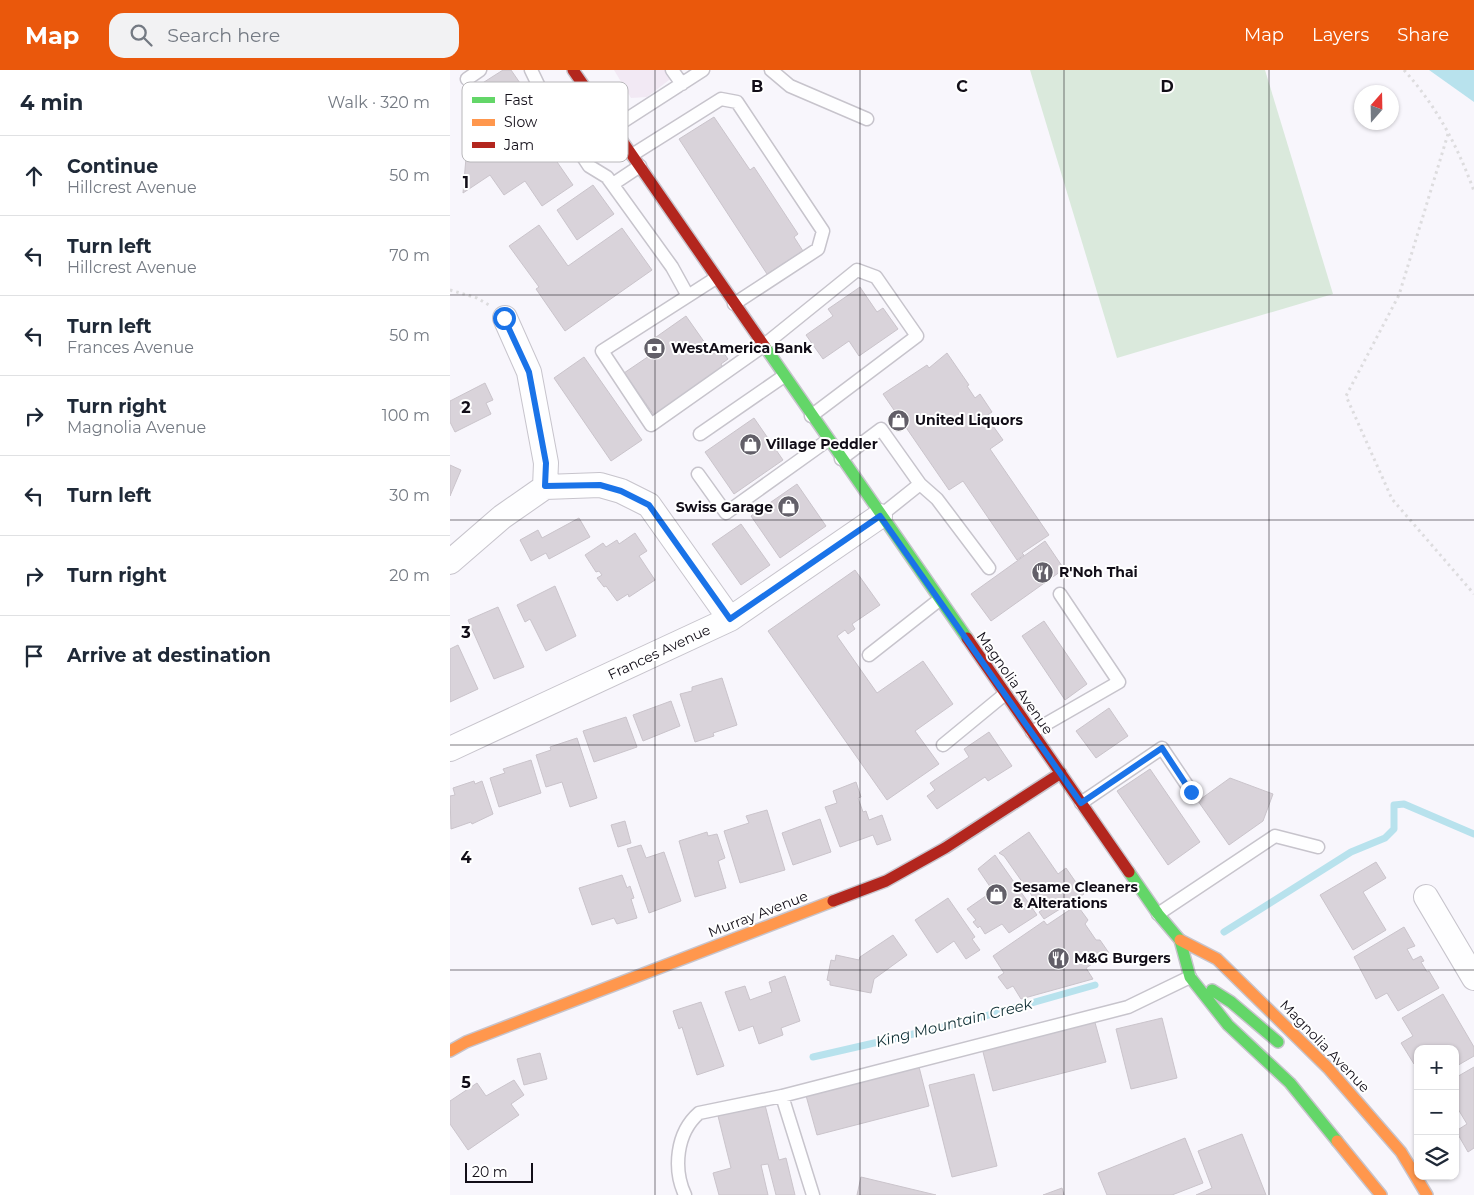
<!DOCTYPE html>
<html lang="en">
<head>
<meta charset="utf-8">
<style>
	body { margin:0; font-family:Montserrat,sans-serif; background:#f2f2f3; color:#1f2937 }
	.controls { position:absolute; right:15px; bottom:15px; display:grid; overflow:hidden; border-radius:10px; box-shadow:0 1px 4px #0004 }
	.controls button { width:45px; height:45px; display:grid; place-items:center; padding:0; border:0; border-bottom:1px solid #e0e1e3; background:#fff; color:#1f2937; font:25px sans-serif }
	.compass { position:absolute; left:904px; top:15px; width:45px; height:45px; border-radius:50%; background:#fff; box-shadow:0 1px 4px #0004; rotate:20deg }
	.scale { position:absolute; left:15px; bottom:12px; width:68px; box-sizing:border-box; padding-left:5px; border:2px solid #120e18; border-top:0; font-size:14px; line-height:18px; white-space:nowrap; color:#120e18; -webkit-text-stroke:4px #fff; paint-order:stroke }
	.stop { position:absolute; width:15px; height:15px; margin:-11px; border:4px solid #1a73e8; border-radius:50%; background:#fff }
	.stop.end { background:#1a73e8; border-color:#fff; box-shadow:0 1px 5px #0008 }
	.list { margin:0; padding:0; list-style:none }
	h2 { display:flex; justify-content:space-between; align-items:center; height:65px; margin:0; padding:0 20px; font-size:21px }
	h2 small { font-size:16px; font-weight:400; color:#747a83 }
	.list li { display:grid; grid-template-columns:32px 1fr auto; gap:15px; align-items:center; box-sizing:border-box; height:80px; padding:0 20px; border-top:1px solid #e0e1e3 }
	.list b { display:block; font-size:19px; white-space:nowrap }
	.list p { margin:0; font-size:16px; white-space:nowrap; color:#747a83 }
	.list em { font-size:16px; font-style:normal; color:#747a83 }
	.icon { flex:none; width:28px; height:28px; fill:none; stroke:currentColor; stroke-width:2; stroke-linecap:round; stroke-linejoin:round }
	.map { position:relative; flex:none; width:1024px; height:1125px; overflow:hidden }
	header { display:flex; align-items:center; gap:30px; box-sizing:border-box; height:70px; padding:0 25px; background:#ea580c; color:#fff }
	header strong { font-size:24px }
	nav { display:flex; gap:28px; margin-inline-start:auto; font-size:18px }
	.search { width:350px; height:45px; background:#f2f2f3; display:flex; align-items:center; gap:12px; box-sizing:border-box; padding:0 18px; border-radius:15px; color:#747a83; font-size:19px }
	main { display:flex }
	aside { flex:1; background:#fff }
	.map>svg:first-child { display:block }
	.education { fill:#f2e9f4 }
	.green { fill:#dae9dc }
	.water { fill:#b8e2ed }
	.lines { fill:none; stroke-linecap:round; stroke-linejoin:round }
	.stream { stroke:#b8e2ed; stroke-width:7 }
	.building { fill:#d9d3da; stroke:#cac4cb }
	.lane-casing { stroke:#c7c4cc; stroke-width:15 }
	.street-casing { stroke:#c7c4cc; stroke-width:26 }
	.fast-casing { stroke:#c7c4cc; stroke-width:14 }
	.slow-casing { stroke:#c7c4cc; stroke-width:14 }
	.jam-casing { stroke:#c7c4cc; stroke-width:14 }
	.path { stroke:#dddcde; stroke-width:3; stroke-dasharray:2.5 4; stroke-linecap:butt }
	.lane { stroke:#fefeff; stroke-width:12 }
	.street { stroke:#fefeff; stroke-width:24 }
	.fast { stroke:#63d668; stroke-width:11 }
	.slow { stroke:#ff974d; stroke-width:11 }
	.jam { stroke:#b3261e; stroke-width:11 }
	.route { stroke:#1a73e8; stroke-width:6 }
	.grid { fill:none; stroke:#120e18; stroke-width:1; stroke-opacity:0.55 }
	.labels { text-anchor:middle; stroke-width:4; stroke-linejoin:round; paint-order:stroke }
	.poi-label { font-size:14px; font-weight:bold; fill:#120e18; stroke:#fff; text-anchor:start }
	.street-label { font-size:14px; fill:#120e18; stroke:#fff }
	.water-label { font-size:15px; font-style:italic; fill:#102f35; stroke:#fff }
	.key { fill:#fff; stroke:#b8b7ba; stroke-width:1 }
	.key-label { font-size:14px; fill:#120e18 }
	.grid-label { font-size:16px; text-anchor:middle; font-weight:bold; fill:#120e18; stroke:#fff; stroke-width:4; stroke-linejoin:round; paint-order:stroke }
</style>
</head>
<body>
<header>
<strong>Map</strong>
<div class="search"><svg class="icon" aria-label="search" viewBox="0 0 24 24"><circle cx="10" cy="10" r="6"/><path d="M15 15l6 6"/></svg>Search here</div>
<nav><a>Map</a><a>Layers</a><a>Share</a></nav>
</header>
<main>
<aside>
<h2>4 min<small>Walk · 320 m</small></h2>
<ul class="list">
<li><svg class="icon" aria-label="ahead" viewBox="0 0 24 24"><path d="M12 20V5M6 11l6-6 6 6"/></svg><div><b>Continue</b><p>Hillcrest Avenue</p></div><em>50 m</em></li>
<li><svg class="icon" aria-label="left" viewBox="0 0 24 24"><path d="M17 20v-9H6M10 6l-5 5 5 5"/></svg><div><b>Turn left</b><p>Hillcrest Avenue</p></div><em>70 m</em></li>
<li><svg class="icon" aria-label="left" viewBox="0 0 24 24"><path d="M17 20v-9H6M10 6l-5 5 5 5"/></svg><div><b>Turn left</b><p>Frances Avenue</p></div><em>50 m</em></li>
<li><svg class="icon" aria-label="right" viewBox="0 0 24 24"><path d="M7 20v-9h11M14 6l5 5-5 5"/></svg><div><b>Turn right</b><p>Magnolia Avenue</p></div><em>100 m</em></li>
<li><svg class="icon" aria-label="left" viewBox="0 0 24 24"><path d="M17 20v-9H6M10 6l-5 5 5 5"/></svg><div><b>Turn left</b></div><em>30 m</em></li>
<li><svg class="icon" aria-label="right" viewBox="0 0 24 24"><path d="M7 20v-9h11M14 6l5 5-5 5"/></svg><div><b>Turn right</b></div><em>20 m</em></li>
<li><svg class="icon" aria-label="arrive" viewBox="0 0 24 24"><path d="M6 21V4h12l-3 4 3 4H6"/></svg><div><b>Arrive at destination</b></div></li>
</ul>
</aside>
<div class="map">
<svg width="1024" height="1125" viewBox="0 0 1024 1125">
	<rect width="100%" height="100%" fill="#f8f6fc"/>
	<!-- education -->
	<path class="education" d="M164 0H232L197 27 181 28Z"/>
	<!-- green -->
	<path class="green" d="M580 0H815L883 224 667 288Z"/>
	<!-- water -->
	<path class="water" d="M979 0H1024V32Z"/>
	<g class="lines">
		<!-- stream -->
		<path class="stream" d="M774 862 901 782 935 768 944 759V735L954 734 1024 764
			M363 987 507 954 645 915"/>
	</g>
	<!-- building -->
	<path class="building" d="M53 0H61L88 39 76 47 123 115 92 136 75 111 54 125 40 105 13 123 17 76 34 63 20 21Z
		M264 47 300 100 304 97 348 164 344 167 353 181 317 204 229 69Z
		M143 115 164 144 127 170 107 140Z
		M89 155 118 196 172 158 202 200 115 261 86 219 89 217 59 176Z
		M410 217 427 242 433 238 448 259 409 286 399 271 373 289 356 265 383 246 378 239Z
		M236 246 262 283 270 278 278 289 271 294 273 298 204 345 174 303 205 282 199 272Z
		M497 283 519 315 517 316 525 328 530 324 542 342 536 346 553 370 540 379 599 465 572 483 574 485 567 490 513 411 499 420 433 324 477 295 479 298Z
		M134 287 192 370 161 391 104 308Z
		M35 313 43 330 36 333 41 344 5 362 0 352V331Z
		M304 348 333 390 284 424 255 382Z
		M0 395 11 400 0 426Z
		M347 414 376 456 330 488 301 446Z
		M129 448 140 467 99 489 96 483 81 491 70 470 88 460 92 468Z
		M291 454 320 495 291 515 262 474Z
		M185 463 197 481 189 486 205 510 179 527 178 524 167 531 156 516 154 517 147 508 152 505 149 501 146 502 135 485 153 473 156 477 167 470 169 474Z
		M595 471 614 499 541 551 521 524Z
		M405 500 430 535 402 554 405 559 398 564 395 560 387 566 427 623 473 591 503 634 465 661 489 694 437 730 318 561Z
		M105 516 126 566 96 581 80 549 75 552 67 535Z
		M48 537 74 597 44 609 18 550Z
		M594 551 637 614 615 630 572 566Z
		M8 575 28 619 0 632V579Z
		M272 608 287 655 263 663 264 666 245 672 230 624 242 621V617Z
		M221 631 230 656 193 671 183 645Z
		M659 638 678 666 646 688 626 661Z
		M176 647 187 677 144 692 133 661Z
		M539 662 562 696 538 711 535 707 487 739 477 726 485 720 480 713 519 687 514 679Z
		M127 668 147 728 120 737 112 712 96 717 86 685 101 680 100 677Z
		M81 690 91 723 49 737 40 708 55 703 53 699Z
		M700 699 750 772 718 795 667 721Z
		M780 708 823 724 813 751 779 775 748 731Z
		M24 711 25 714 32 711 43 744 22 754 21 752 1 759 0 726 5 725 3 718Z
		M406 712 411 727 408 728 413 742 416 741 419 750 432 745 441 770 427 775 423 765 390 777 375 737 387 733 383 721Z
		M317 740 335 800 290 813 274 761 299 753 296 746Z
		M370 749 381 782 343 795 332 763Z
		M175 751 181 773 168 777 161 755Z
		M257 762 258 766 267 764 275 788 268 791 276 818 245 827 229 771Z
		M579 762 608 804 616 798 634 824 594 849 589 842 592 840 554 786 549 783Z
		M191 775 196 788 214 782 231 831 199 843 177 779Z
		M545 785 587 845 559 863 552 854 535 864 530 856 528 858 523 852 526 850 517 839 543 821 528 799Z
		M926 792 936 808 913 822 936 860 903 880 870 825Z
		M172 805 177 818 180 816 184 828 181 829 187 848 167 854 164 848 142 855 129 818Z
		M498 828 525 867 522 869 530 880 516 889 504 871 487 883 465 850Z
		M627 835 638 850 635 854 646 870H650L659 883 636 898 643 909 571 929 563 916 557 919 548 907 554 903 543 886 594 851 597 855Z
		M954 857 965 876 957 879 963 890 971 886 974 891 971 892 977 902 979 901 989 918 948 941 937 923 926 929 904 887Z
		M443 865 457 885 424 909 421 923 380 915V911L377 910 381 890 385 891 386 885 409 890 410 887Z
		M335 906 350 951 331 958 333 965 309 974 303 956 289 961 275 922 295 916 300 930 322 922 319 912Z
		M993 924 1024 977V986L1005 997V979H968V992L964 994 951 973 963 966 952 948Z
		M251 932 274 996 247 1005 232 957 229 959 223 941Z
		M712 948 727 1008 681 1019 666 959Z
		M644 949 656 992 543 1021 532 978Z
		M90 983 97 1009 74 1015 67 989Z
		M468 993 479 1036 367 1065 355 1022Z
		M1024 997V1078L1018 1082 1006 1061 1017 1054 1005 1034V1008Z
		M524 1004 547 1096 502 1107 479 1015Z
		M64 1010 74 1025 61 1034 69 1045 18 1080 0 1054V1031L27 1013 36 1026Z
		M315 1035 329 1090 336 1088 345 1125H326L318 1094 311 1095 318 1125H269L263 1103 281 1098 268 1046Z
		M792 1064 816 1125H746L762 1118 748 1081Z
		M735 1068 753 1113 722 1125H657L648 1103Z
		M411 1107 486 1125H407Z
		M612 1118 614 1125H593Z"/>
	<g class="lines">
		<defs>
			<path id="lane" d="M81 0 95 29 139 96 157 107 222 197 238 226
				M222 0 232 14
				M321 0 340 16 417 49
				M17 9 30 0
				M163 58 253 0
				M182 85 271 29 287 32 373 161 368 179 284 234
				M163 114 190 96
				M266 208 152 281 201 355 313 276 407 200 426 207 467 266 361 346
				M250 364 334 306
				M391 389 431 359 470 414 430 446
				M248 404 276 443 378 370
				M470 414 487 429 539 498
				M419 585 489 530
				M582 662 669 612 610 524
				M493 675 555 624
				M631 733 712 678 741 721
				M708 844 825 766 868 777
				M332 1026 363 1125
				M235 1125C223 1099 226 1063 249 1043L332 1026 678 937 740 907"/>
			<path id="street" d="M55 248 79 302 96 393 95 417
				M95 417 150 415 171 421 199 435 280 549
				M0 492 52 447 95 417
				M0 679 280 549 430 446
				M976 827 1024 908"/>
			<path id="fast" d="M315 277 517 568
				M679 802 708 844 730 870 740 907 778 955 840 1013 887 1071
				M762 920 781 932 828 972"/>
			<path id="slow" d="M730 870 767 889 878 998 951 1082 977 1125
				M0 981 16 972 383 831
				M887 1071 931 1125"/>
			<path id="jam" d="M123 0 315 277
				M517 568 679 802
				M383 831 436 811 495 778 611 703"/>
		</defs>
		<!-- lane casing -->
		<use href="#lane" class="lane-casing"/>
		<!-- street casing -->
		<use href="#street" class="street-casing"/>
		<!-- fast casing -->
		<use href="#fast" class="fast-casing"/>
		<!-- slow casing -->
		<use href="#slow" class="slow-casing"/>
		<!-- jam casing -->
		<use href="#jam" class="jam-casing"/>
		<!-- path -->
		<path class="path" d="M954 0C987 37 1007 75 1024 121
			M998 64 949 225 896 326 942 429 1024 524
			M0 220 27 228 39 235"/>
		<!-- lane -->
		<use href="#lane" class="lane"/>
		<!-- street -->
		<use href="#street" class="street"/>
		<!-- fast -->
		<use href="#fast" class="fast"/>
		<!-- slow -->
		<use href="#slow" class="slow"/>
		<!-- jam -->
		<use href="#jam" class="jam"/>
	</g>
	<g class="lines">
		<!-- route -->
		<path class="route" d="M54 248 79 302 96 393 95 416 150 415 171 421 199 435 280 549 430 446 631 733 712 678 741 722"/>
	</g>
	<!-- grid -->
	<path class="grid" d="M205 0V1125M410 0V1125M614 0V1125M819 0V1125M0 225H1024M0 450H1024M0 675H1024M0 900H1024"/>
	<!-- icons -->
	<defs>
		<symbol id="bank-disc" viewBox="-11 -11 22 22"><circle r="9.5" fill="#625f68" stroke="#fff"/><path d="M-6-4H6V4H-6ZM0-2.3a2.3 2.3 0 1 0 0 4.6a2.3 2.3 0 1 0 0-4.6Z" fill="#fff"/></symbol>
		<symbol id="shop-disc" viewBox="-11 -11 22 22"><circle r="9.5" fill="#625f68" stroke="#fff"/><path d="M-5-2.5h2.3a2.7 3.5 0 0 1 5.4 0H5L5.5 6h-11ZM-1.5-2.5h3a1.5 2.3 0 0 0-3 0Z" fill="#fff"/></symbol>
		<symbol id="restaurant-disc" viewBox="-11 -11 22 22"><circle r="9.5" fill="#625f68" stroke="#fff"/><path d="M-5-6h1v4h1v-4h1v4h1v-4h1v5L-1.5 .5V6h-2V.5L-5-1ZM5-6V6H3V1.5H1.5Q1.5-4 5-6Z" fill="#fff"/></symbol>
	</defs>
	<g fill-rule="evenodd">
		<use href="#bank-disc" x="192" y="266" width="25" height="25"/>
		<use href="#shop-disc" x="436" y="338" width="25" height="25"/>
		<use href="#shop-disc" x="288" y="362" width="25" height="25"/>
		<use href="#shop-disc" x="326" y="424" width="25" height="25"/>
		<use href="#restaurant-disc" x="580" y="490" width="25" height="25"/>
		<use href="#shop-disc" x="534" y="812" width="25" height="25"/>
		<use href="#restaurant-disc" x="596" y="876" width="25" height="25"/>
	</g>
	<g class="labels">
		<!-- poi labels -->
		<g class="poi-label">
			<text x="221" y="283">WestAmerica Bank</text>
			<text x="465" y="355">United Liquors</text>
			<text x="316" y="379">Village Peddler</text>
			<text x="323" y="442" text-anchor="end">Swiss Garage</text>
			<text x="609" y="507">R'Noh Thai</text>
			<text x="563" y="822">Sesame Cleaners<tspan x="563" dy="16">&amp; Alterations</tspan></text>
			<text x="624" y="893">M&amp;G Burgers</text>
		</g>
		<!-- street labels -->
		<g class="street-label">
			<text transform="translate(209 582) rotate(-25)" y="5">Frances Avenue</text>
			<text transform="translate(565 613) rotate(55)" y="5">Magnolia Avenue</text>
			<text transform="translate(308 844) rotate(-21)" y="5">Murray Avenue</text>
			<text transform="translate(875 976) rotate(46)" y="5">Magnolia Avenue</text>
		</g>
		<!-- water labels -->
		<g class="water-label">
			<text transform="translate(504 953) rotate(-14)" y="5">King Mountain Creek</text>
		</g>
	</g>
	<!-- legend -->
	<rect x="12" y="12" width="166" height="80" rx="8" class="key"/>
	<rect x="22" y="27" width="23" height="6" fill="#63d668"/>
	<rect x="22" y="49" width="23" height="7" fill="#ff974d"/>
	<rect x="22" y="72" width="23" height="6" fill="#b3261e"/>
	<g class="key-label">
		<text x="54" y="35">Fast</text>
		<text x="54" y="57">Slow</text>
		<text x="54" y="80">Jam</text>
	</g>
	<g class="grid-label">
		<text x="307" y="22">B</text>
		<text x="512" y="22">C</text>
		<text x="717" y="22">D</text>
		<text x="16" y="118">1</text>
		<text x="16" y="343">2</text>
		<text x="16" y="568">3</text>
		<text x="16" y="793">4</text>
		<text x="16" y="1018">5</text>
	</g>
</svg>
<div class="controls">
<button>+</button>
<button>−</button>
<button><svg class="icon" aria-label="layers" viewBox="0 0 24 24"><path d="M12 4l9 5-9 5-9-5zM3 14l9 5 9-5"/></svg></button>
</div>
<svg class="compass" viewBox="-18 -18 36 36"><path d="M0-13l5 13h-10z" fill="#e53935"/><path d="M0 13l5-13h-10z" fill="#747a83"/></svg>
<div class="scale">20 m</div>
<div class="stop" style="left:54px;top:248px"></div>
<div class="stop end" style="left:741px;top:722px"></div>
</div>
</main>
</body>
</html>
